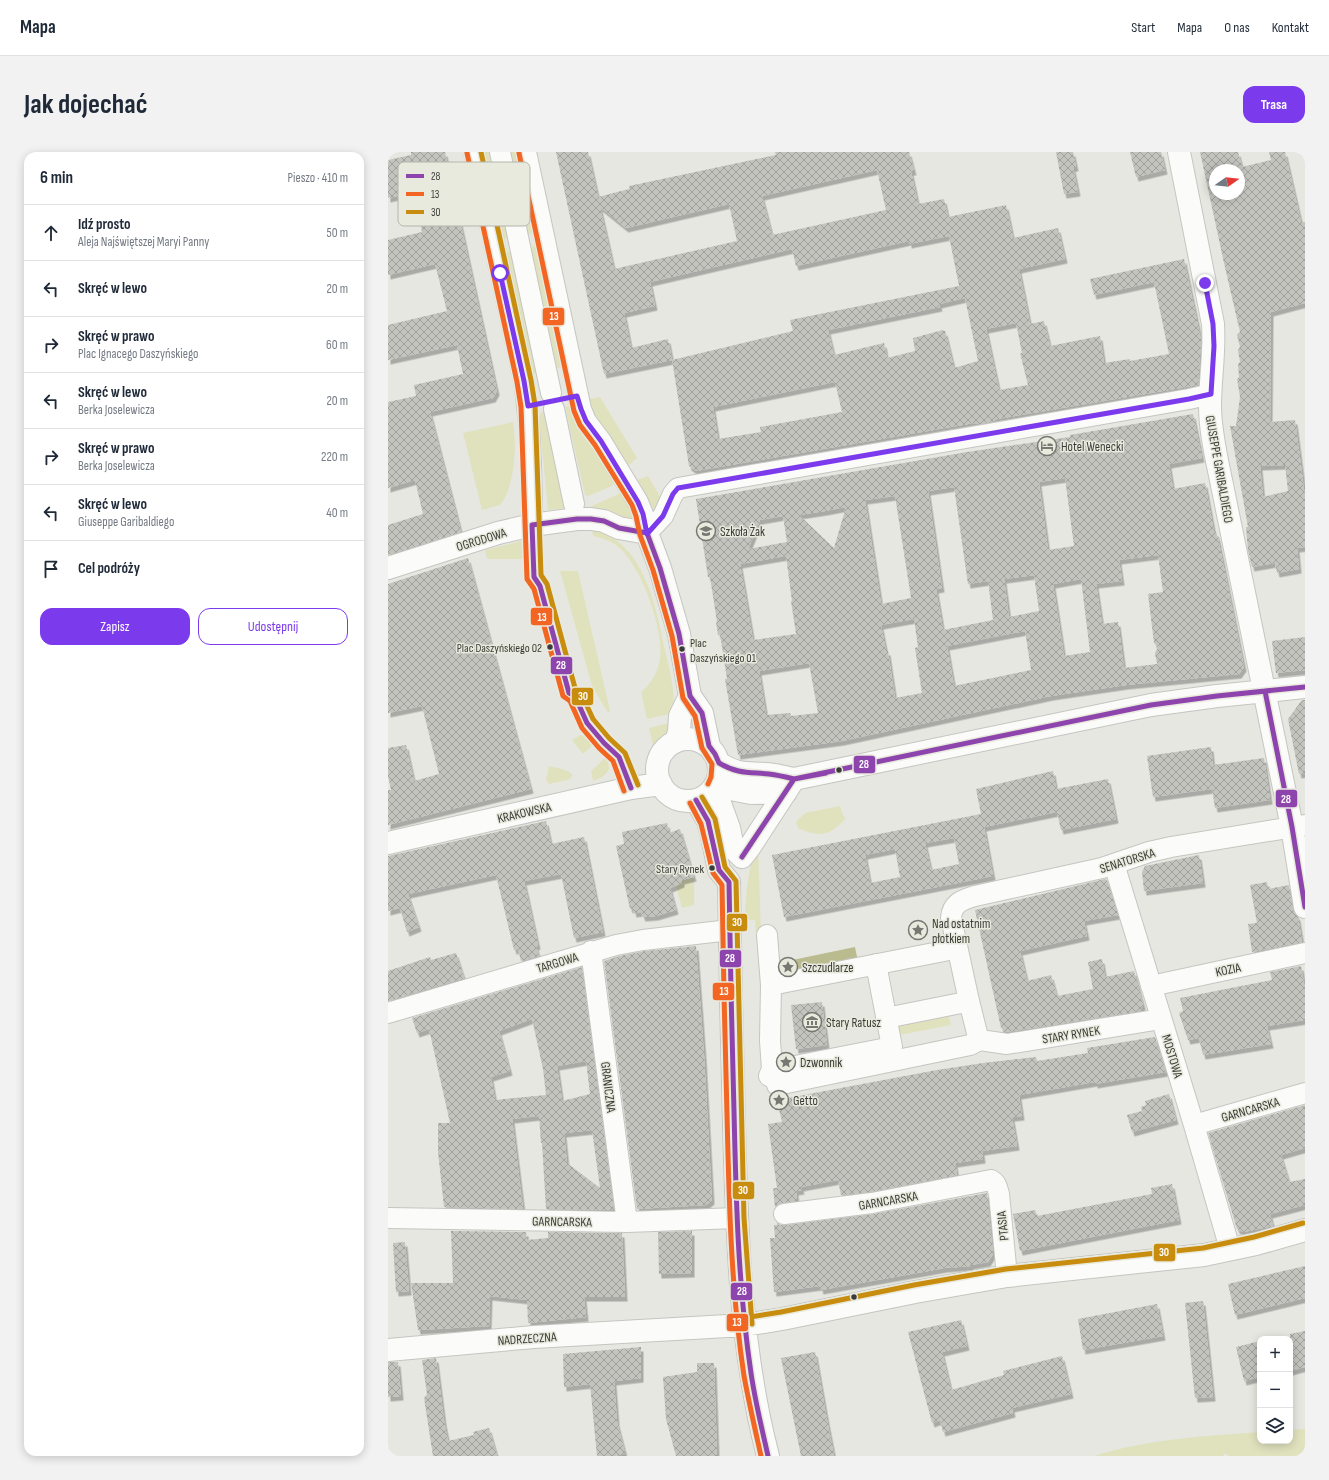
<!DOCTYPE html>
<html lang="pl">
<head>
<meta charset="utf-8">
<style>
	body { margin:0; font-family:"Sofia Sans Condensed",sans-serif; background:#f2f2f3; color:#1f2937 }
	.controls { position:absolute; right:12px; bottom:12px; display:grid; overflow:hidden; border-radius:8px; box-shadow:0 2px 10px #0003 }
	.controls button { width:36px; height:36px; display:grid; place-items:center; padding:0; border:0; border-bottom:1px solid #e0e1e3; background:#fff; color:#1f2937; font:20px sans-serif }
	.compass { position:absolute; left:821px; top:12px; width:36px; height:36px; border-radius:50%; background:#fff; box-shadow:0 2px 10px #0003; rotate:76deg }
	.stop { position:absolute; width:12px; height:12px; margin:-9px; border:3px solid #7c3aed; border-radius:50%; background:#fff }
	.stop.end { background:#7c3aed; border-color:#fff; box-shadow:0 1px 4px #0008 }
	.list { margin:0; padding:0; list-style:none }
	h2 { display:flex; justify-content:space-between; align-items:center; height:52px; margin:0; padding:0 16px; font-size:17px }
	h2 small { font-size:13px; font-weight:400; color:#747a83 }
	.list li { display:grid; grid-template-columns:26px 1fr auto; gap:12px; align-items:center; box-sizing:border-box; height:56px; padding:0 16px; border-top:1px solid #e0e1e3 }
	.list b { display:block; font-size:15px; white-space:nowrap }
	.list p { margin:0; font-size:13px; white-space:nowrap; color:#747a83 }
	.list em { font-size:13px; font-style:normal; color:#747a83 }
	.actions { display:flex; gap:8px; padding:12px 16px }
	.actions a { flex:1; padding:9px 0; border:1px solid #7c3aed; border-radius:12px; text-align:center; font-size:14px; color:#7c3aed }
	.actions .main { background:#7c3aed; color:#fff }
	.icon { flex:none; width:22px; height:22px; fill:none; stroke:currentColor; stroke-width:2; stroke-linecap:round; stroke-linejoin:round }
	.map { position:relative; flex:none; width:917px; height:1304px; overflow:hidden; border-radius:12px }
	header { display:flex; align-items:center; gap:24px; box-sizing:border-box; height:56px; padding:0 20px; background:#fff; border-bottom:1px solid #e0e1e3 }
	header strong { font-size:19px }
	nav { display:flex; gap:22px; margin-inline-start:auto; font-size:14px }
	.intro { display:flex; align-items:center; justify-content:space-between; box-sizing:border-box; height:96px; padding:0 24px }
	h1 { margin:0; font-size:28px }
	.button { padding:10px 18px; border-radius:12px; background:#7c3aed; color:#fff; font-size:14px; font-weight:700 }
	main { display:flex; gap:24px; padding:0 24px }
	aside { flex:1; background:#fff; border-radius:12px; box-shadow:0 2px 10px #0003 }
	.map>svg:first-child { display:block }
	.green { fill:#e0e2be }
	.water { fill:#babb8e }
	.building { fill:url(#building-cross-hatch); fill-rule:evenodd; filter:url(#shadow) }
	.lines { fill:none; stroke-linecap:round; stroke-linejoin:round }
	.street-casing { stroke:#c5c5c1; stroke-width:22 }
	.secondary-casing { stroke:#c5c5c1; stroke-width:24 }
	.street { stroke:#fbfbfa; stroke-width:20 }
	.secondary { stroke:#fbfbfa; stroke-width:22 }
	.bus-1-casing { stroke:#e9eade; stroke-width:8 }
	.bus-2-casing { stroke:#e9eade; stroke-width:8 }
	.bus-3-casing { stroke:#e9eade; stroke-width:8 }
	.bus-1 { stroke:#8e44ad; stroke-width:5 }
	.bus-2 { stroke:#f26522; stroke-width:5 }
	.bus-3 { stroke:#c88c0e; stroke-width:5 }
	.route { stroke:#7c3aed; stroke-width:5 }
	.bus-dot { fill:#3b3c37; stroke:#e9eade; stroke-width:1.5 }
	.labels { text-anchor:middle; stroke-width:3; stroke-linejoin:round; paint-order:stroke }
	.bus-label { font-size:12px; fill:#3b3c37; stroke:#e9eade; text-anchor:end }
	.poi-label { font-size:13px; fill:#3b3c37; stroke:#e9eade; text-anchor:start }
	.street-label { font-size:13px; fill:#3b3c37; stroke:#e9eade }
	.key { fill:#e9eade; stroke:#b5b6ac; stroke-width:1 }
	.key-label { font-size:11px; fill:#3b3c37 }
	.line-badge { stroke:#e9eade; stroke-width:1.5 }
	.badge-label { font-size:11px; text-anchor:middle; font-weight:bold; fill:#fff }
</style>
</head>
<body>
<header>
<strong>Mapa</strong>
<nav><a>Start</a><a>Mapa</a><a>O nas</a><a>Kontakt</a></nav>
</header>
<div class="intro"><h1>Jak dojechać</h1><a class="button">Trasa</a></div>
<main>
<aside>
<h2>6 min<small>Pieszo · 410 m</small></h2>
<ul class="list">
<li><svg class="icon" aria-label="ahead" viewBox="0 0 24 24"><path d="M12 20V5M6 11l6-6 6 6"/></svg><div><b>Idź prosto</b><p>Aleja Najświętszej Maryi Panny</p></div><em>50 m</em></li>
<li><svg class="icon" aria-label="left" viewBox="0 0 24 24"><path d="M17 20v-9H6M10 6l-5 5 5 5"/></svg><div><b>Skręć w lewo</b></div><em>20 m</em></li>
<li><svg class="icon" aria-label="right" viewBox="0 0 24 24"><path d="M7 20v-9h11M14 6l5 5-5 5"/></svg><div><b>Skręć w prawo</b><p>Plac Ignacego Daszyńskiego</p></div><em>60 m</em></li>
<li><svg class="icon" aria-label="left" viewBox="0 0 24 24"><path d="M17 20v-9H6M10 6l-5 5 5 5"/></svg><div><b>Skręć w lewo</b><p>Berka Joselewicza</p></div><em>20 m</em></li>
<li><svg class="icon" aria-label="right" viewBox="0 0 24 24"><path d="M7 20v-9h11M14 6l5 5-5 5"/></svg><div><b>Skręć w prawo</b><p>Berka Joselewicza</p></div><em>220 m</em></li>
<li><svg class="icon" aria-label="left" viewBox="0 0 24 24"><path d="M17 20v-9H6M10 6l-5 5 5 5"/></svg><div><b>Skręć w lewo</b><p>Giuseppe Garibaldiego</p></div><em>40 m</em></li>
<li><svg class="icon" aria-label="arrive" viewBox="0 0 24 24"><path d="M6 21V4h12l-3 4 3 4H6"/></svg><div><b>Cel podróży</b></div></li>
</ul>
<div class="actions"><a class="main">Zapisz</a><a>Udostępnij</a></div>
</aside>
<div class="map">
<svg width="917" height="1304" viewBox="0 0 917 1304">
	<defs>
		<pattern id="building-cross-hatch" width="8" height="8" patternUnits="userSpaceOnUse"><rect width="8" height="8" fill="#c4c4bf"/><path d="M0 0l8 8M0 8l8-8" fill="none" stroke="#a0a09c"/></pattern>
		<filter id="shadow"><feDropShadow dx="2.5" dy="4.5" stdDeviation="0" flood-color="#0004"/></filter>
	</defs>
	<rect width="100%" height="100%" fill="#e7e7e1"/>
	<!-- green -->
	<path class="green" d="M92 0H102L120 86 111 88Z
		M123 0H133L150 80 140 82Z
		M153 92 179 214 169 216 143 95Z
		M123 99 149 221 140 223 114 101Z
		M212 245 249 306 240 314 222 284 206 269 201 247Z
		M183 254 197 282 226 330 224 334 200 344 197 343 177 255Z
		M157 259 178 356 160 358 151 266 153 261Z
		M125 270C129 291 127 336 112 353L94 358 75 281Z
		M260 324 275 350 268 361 249 328Z
		M233 341 238 348 249 371C232 364 218 358 199 356Z
		M204 378C256 388 268 455 277 498 282 519 287 539 286 561L259 567 253 540C264 531 270 520 272 506 276 477 252 410 228 393 221 388 213 386 205 384Z
		M137 388 141 391V407H99L97 398Z
		M172 419H190L222 559 220 561 204 534Z
		M285 570C281 583 278 589 265 594L261 576Z
		M192 583 199 585 205 593 196 601H194L184 588Z
		M217 606C227 617 216 626 205 629L203 619Z
		M161 614 178 618 184 622V625L179 628 161 632 158 628Z
		M452 654 455 664 458 666C442 684 432 686 410 676L408 670 417 661Z
		M370 693 373 780 368 781 367 768H357C358 742 359 717 370 693Z
		M306 725V753L294 756 288 734 294 731V728Z
		M560 862 563 873 506 884 504 873Z
		M917 1277V1304H840L839 1302H835L836 1304H706C760 1287 816 1284 872 1280V1289H902V1278Z"/>
	<!-- water -->
	<path class="water" d="M467 795 470 810 393 825 390 811Z"/>
	<!-- building -->
	<path class="building" d="M23 0H57L109 239 105 246 42 260 73 380 0 403V373L35 362 27 328 0 336V250L28 244 26 233 75 222 69 193 0 208V173L59 159 47 112 0 123V88L34 80 31 66 46 36 0 46V8L23 3Z
		M168 0H200L210 45 241 37V34L388 3 387 0H521L526 19H523L530 52 556 47 560 65 618 53 625 86 670 76 677 107 631 117 642 172 656 169 662 194 712 184 716 211 742 207V209L781 202 766 130 706 143 702 127 796 107 813 188 810 233 609 267 605 269 592 272 586 271 308 319 301 314 284 208 216 222ZM489 18 498 58 384 83 374 44ZM341 52 349 89 226 117 212 55 238 76ZM561 84 571 134 402 168 405 179 284 208 280 187 243 196 236 161 267 154 262 130 404 97 408 114 521 89V92ZM577 146 590 209 566 216 557 179H555V178L525 186 527 199 499 206 496 191 446 203 440 178 552 155 551 152ZM628 171 634 201H632L640 233 611 238 598 177ZM447 230 454 260 372 275 373 280 330 287 325 255Z
		M668 0H685L688 15H685L690 40 676 42Z
		M742 0H773L777 18 748 25Z
		M812 0H850L854 15 883 8 881 0H897L913 70H917V151L883 160 882 270 907 268 917 345V395L909 396 911 417 889 421 887 411 864 415 860 399 858 375H860L842 274H848L852 245 849 227 851 225 850 212 852 210 850 198 852 195 849 183 852 180 836 111ZM827 18H851V42H827ZM897 313 900 339 875 345 872 314Z
		M805 262 814 306 781 312 785 337 817 331 826 380H828L830 386 856 515 851 522 738 533 663 544 454 589 350 603 337 527H339L332 482 330 483 328 470H329L322 425H320L308 347 579 300 682 285V283ZM677 326 686 394 660 398 651 330ZM566 335 580 432 600 429 605 468 555 478 548 437 554 436 540 339ZM507 344 523 446 493 452 477 348ZM458 355 446 396 411 363 437 359ZM395 364 399 390 360 397 372 368ZM770 403 775 440 760 442 766 491 770 495 767 501 769 512 736 516 730 470 714 472 708 432 734 429 731 408ZM398 404 404 449H403L408 482 365 488 352 412ZM646 423 651 459 621 465 616 427ZM693 427 702 500 676 504 665 432ZM526 467 530 495 527 496 534 541 507 546 500 499H498L493 473ZM637 479 643 518 566 534 559 494ZM421 511 430 561 403 564 402 561 378 563 371 519Z
		M80 406 143 637 0 673V638H3L0 624V596L18 593 26 629 51 622 34 554 0 561V432Z
		M917 485V518L888 521 884 489Z
		M914 548H917V621L911 622 900 567Z
		M823 595 825 613 876 606 882 648 827 656 824 637 765 645 759 604Z
		M665 619 668 637 720 627 728 667 673 678 669 660 596 675 605 724 396 765 384 703 593 662 588 637ZM566 686 571 712 543 718 537 691ZM507 697 512 725 482 731 477 703Z
		M158 669 163 692 196 685 215 780 186 786 173 722 136 729 150 793 148 794 151 804 133 809 130 797 126 798 108 723 20 742 31 775 19 780 12 756 0 759V704Z
		M279 671 281 681 292 677 306 725 294 728V731L282 736 288 758 268 764 255 765 253 760 246 761 245 756 242 757 228 694 236 692 234 680Z
		M811 703 815 731 756 739 754 720 757 714Z
		M717 727 719 728 730 763 696 769 699 784 632 799 639 829 663 823 669 844 705 837 700 810 714 807 717 825 746 819 755 853 752 859 619 880 613 876 587 758Z
		M879 730 880 737 901 733 905 757 910 765 914 790 864 800 860 772 869 771 862 733Z
		M308 794 316 903 324 1048 318 1053 249 1057 216 809 231 804 257 799Z
		M68 801 76 826 0 849V819L42 805 43 808Z
		M913 814 917 837V868L879 874 883 892 815 903 811 886 800 888 791 861 795 859 792 846 884 828 882 820Z
		M194 815 226 1058 158 1057 154 991H153L151 964 124 967 135 1057 56 1055 50 1000V971H62L41 877 29 881 24 866ZM144 867 155 917 158 943 107 948 103 925 122 919 111 879ZM198 909 202 942 174 949 169 914ZM204 978 212 1036 179 1011 176 981Z
		M434 850 439 893 408 897 403 853Z
		M767 885 778 920 707 932V930L631 943 634 964 624 965 629 994 594 999 595 1007 567 1011 569 1023 482 1040 453 1043 450 1028 413 1035 414 1038 408 1039 409 1049 394 1051 387 1055 385 1036H389L380 972 394 970 389 948 549 918 595 911 648 905 649 909 700 901 699 896Z
		M781 942 788 968 744 980 739 963 754 959 753 955 758 953 757 949Z
		M917 953V996L893 1003 901 1030 917 1027V1053L882 1062 885 1074 855 1080 849 1077 820 981Z
		M784 1032 791 1068 632 1099 625 1062 647 1058 649 1064 764 1042 763 1036Z
		M599 1041 605 1102 600 1110 583 1113V1114L557 1116 433 1138 432 1134 386 1140 382 1086H387L386 1073H389V1070L392 1073H397L485 1062Z
		M63 1079 138 1080 139 1088 160 1086V1080L234 1081 237 1145H196L198 1165 140 1171 139 1148 102 1144 101 1174 30 1178 23 1131H65Z
		M304 1079V1121L271 1122 270 1080Z
		M17 1090 21 1139 8 1140 5 1091Z
		M917 1114V1146L847 1163 840 1132Z
		M815 1149 825 1245 807 1246 797 1151Z
		M769 1152 775 1184 695 1198 690 1167Z
		M573 1168 579 1194 554 1200 563 1238 616 1223 615 1219 674 1204 683 1242 624 1256 625 1261 555 1280 552 1268 544 1271 520 1180Z
		M917 1179V1215L902 1219V1182Z
		M872 1189V1225L856 1229 848 1195Z
		M253 1195V1226L226 1229 229 1270 237 1301 227 1304H209L202 1232 176 1235 175 1202Z
		M427 1200 439 1268 446 1304H413L393 1206Z
		M48 1206 56 1269 60 1289 86 1283 85 1280 101 1276 109 1304H45L36 1246 39 1242 34 1208Z
		M0 1210H10L13 1244 0 1245Z
		M309 1211H326L329 1304H288L278 1267 275 1225 309 1220Z"/>
	<g class="lines">
		<defs>
			<path id="street" d="M86 0 136 229C143 276 144 324 144 373
				M112 0 163 241
				M138 0 193 257 198 269 213 289 250 350 255 362 259 381
				M166 257 186 352
				M259 381 275 364 285 342 290 336 801 247 823 242
				M726 712 806 973 842 1097
				M379 783 383 833 382 889 384 917 381 924
				M203 799 239 1070
				M383 833 561 798
				M763 834 917 801
				M0 861 228 793 255 788 342 778
				M498 866 573 851
				M592 888 589 881 581 849 563 766C564 751 574 748 587 744L714 716 761 700 783 695 917 673
				M384 917 397 916 504 895 488 812
				M389 933 582 893 592 888 619 892 773 867
				M806 973 917 941
				M396 1062 484 1051 603 1028C609 1031 609 1036 611 1042L619 1124
				M0 1066 239 1070 349 1066"/>
			<path id="secondary" d="M791 0 825 172C827 200 822 227 822 254 822 280 829 308 834 333L904 675 917 755
				M0 416 110 381 144 373 189 367H203L216 369 231 376 259 381 272 416 291 482 302 544 314 561 321 594
				M269 618a31 31 0 1 1 62 0a31 31 0 1 1-62 0Z
				M288 589 291 580 292 564 302 544
				M331 611C354 626 363 619 387 623 393 624 400 626 406 627L763 553 829 544 917 535
				M327 634 363 641 398 640
				M326 635 341 676 345 696 354 705
				M308 648 320 669 323 680 331 718 341 730C342 811 344 893 346 974 349 1084 352 1197 380 1304
				M0 691 243 636 273 632
				M354 705 361 696 406 627
				M0 1198 146 1185 357 1173 394 1167 527 1140 619 1124 816 1103 868 1092 917 1078"/>
		</defs>
		<!-- street casing -->
		<use href="#street" class="street-casing"/>
		<!-- secondary casing -->
		<use href="#secondary" class="secondary-casing"/>
		<!-- street -->
		<use href="#street" class="street"/>
		<!-- secondary -->
		<use href="#secondary" class="secondary"/>
		<defs>
			<path id="bus-1" d="M144 373 146 425 152 434 181 541 187 544 199 571 216 591 231 605 243 636
				M144 373 189 367H203L216 369 231 376 259 381
				M259 381 272 416 291 482 302 544 314 561 321 594 327 602 331 611
				M877 539 904 675 917 755
				M331 611C350 622 360 620 381 622 389 623 398 625 406 627L763 553 829 544 917 535
				M308 648 320 669 331 718 341 730C342 806 344 883 346 959 348 1047 350 1134 363 1221 367 1249 374 1277 380 1304
				M354 705 406 627 438 621"/>
			<path id="bus-2" d="M79 1 129 230 133 255 139 427 146 437 175 544 182 549 194 576 211 596 225 609 236 639
				M131 1 186 259 192 273 207 293 244 353 248 364 252 383 265 418 284 484 295 546 307 564 314 596 324 612 323 625 320 632
				M302 651 313 672 325 721 334 733C335 809 337 886 339 962 341 1049 343 1138 356 1224 361 1251 367 1277 373 1304"/>
			<path id="bus-3" d="M93 0 143 228 147 253 153 423 159 432 187 536 193 541 205 567 221 586 237 601 250 633
				M314 645 327 667 337 715 348 729 356 1066 364 1172
				M356 1166 393 1160 526 1133 618 1117 815 1096 866 1085 915 1071"/>
		</defs>
		<!-- bus-1 casing -->
		<use href="#bus-1" class="bus-1-casing"/>
		<!-- bus-2 casing -->
		<use href="#bus-2" class="bus-2-casing"/>
		<!-- bus-3 casing -->
		<use href="#bus-3" class="bus-3-casing"/>
		<!-- bus-1 -->
		<use href="#bus-1" class="bus-1"/>
		<!-- bus-2 -->
		<use href="#bus-2" class="bus-2"/>
		<!-- bus-3 -->
		<use href="#bus-3" class="bus-3"/>
	</g>
	<g class="lines">
		<!-- route -->
		<path class="route" d="M112 121 136 229 140 254 189 244 193 257 198 269 213 289 250 350 255 362 259 382 275 364 285 342 290 336 801 247 823 242 826 194 825 172 817 131"/>
	</g>
	<!-- icons -->
	<defs>
		<symbol id="hotel-ring" viewBox="-11 -11 22 22"><circle r="9.5" fill="#e9eade" stroke="#777872" stroke-width="1.5"/><path d="M-6-4.5h1.5V1H6V5H4.5V3h-9V5H-6ZM-4 0a1.8 1.8 0 1 1 3.6 0ZM.5 0V-2.5h3Q6-2.5 6 0Z" fill="#777872"/></symbol>
		<symbol id="school-ring" viewBox="-11 -11 22 22"><circle r="9.5" fill="#e9eade" stroke="#777872" stroke-width="1.5"/><path d="M0-5L7-2L0 1L-7-2ZM-4 1L0 2.5L4 1V4Q0 6-4 4Z" fill="#777872"/></symbol>
		<symbol id="sight-ring" viewBox="-11 -11 22 22"><circle r="9.5" fill="#e9eade" stroke="#777872" stroke-width="1.5"/><path d="M0-6L1.8-2.2L6-1.7L2.9 1.2L3.7 5.4L0 3.3L-3.7 5.4L-2.9 1.2L-6-1.7L-1.8-2.2Z" fill="#777872"/></symbol>
		<symbol id="museum-ring" viewBox="-11 -11 22 22"><circle r="9.5" fill="#e9eade" stroke="#777872" stroke-width="1.5"/><path d="M0-6L6-3V-2H-6V-3ZM-5-1h2V3h-2ZM-1-1h2V3h-2ZM3-1h2V3H3ZM-6 4H6V6H-6Z" fill="#777872"/></symbol>
	</defs>
	<g fill-rule="evenodd">
		<use href="#hotel-ring" x="648" y="283" width="22" height="22"/>
		<use href="#school-ring" x="307" y="368" width="22" height="22"/>
		<use href="#sight-ring" x="519" y="767" width="22" height="22"/>
		<use href="#sight-ring" x="389" y="804" width="22" height="22"/>
		<use href="#museum-ring" x="413" y="859" width="22" height="22"/>
		<use href="#sight-ring" x="387" y="899" width="22" height="22"/>
		<use href="#sight-ring" x="380" y="937" width="22" height="22"/>
	</g>
	<!-- markers -->
	<g class="bus-dot">
		<circle cx="162" cy="495" r="3.5"/>
		<circle cx="294" cy="497" r="3.5"/>
		<circle cx="451" cy="618" r="3.5"/>
		<circle cx="324" cy="716" r="3.5"/>
		<circle cx="466" cy="1145" r="3.5"/>
	</g>
	<g class="labels">
		<!-- bus labels -->
		<g class="bus-label">
			<text x="302" y="495" text-anchor="start">Plac<tspan x="302" dy="15">Daszyńskiego 01</tspan></text>
			<text x="154" y="500">Plac Daszyńskiego 02</text>
			<text x="316" y="721">Stary Rynek</text>
		</g>
		<!-- poi labels -->
		<g class="poi-label">
			<text x="673" y="299">Hotel Wenecki</text>
			<text x="332" y="384">Szkoła Żak</text>
			<text x="544" y="776">Nad ostatnim<tspan x="544" dy="15">płotkiem</tspan></text>
			<text x="414" y="820">Szczudlarze</text>
			<text x="438" y="875">Stary Ratusz</text>
			<text x="412" y="915">Dzwonnik</text>
			<text x="405" y="953">Getto</text>
		</g>
		<!-- street labels -->
		<g class="street-label">
			<text transform="translate(832 317) rotate(80)" y="5">GIUSEPPE GARIBALDIEGO</text>
			<text transform="translate(93 387) rotate(-17)" y="5">OGRODOWA</text>
			<text transform="translate(136 660) rotate(-13)" y="5">KRAKOWSKA</text>
			<text transform="translate(739 708) rotate(-17)" y="5">SENATORSKA</text>
			<text transform="translate(169 810) rotate(-17)" y="5">TARGOWA</text>
			<text transform="translate(840 817) rotate(-12)" y="5">KOZIA</text>
			<text transform="translate(683 882) rotate(-9)" y="5">STARY RYNEK</text>
			<text transform="translate(785 904) rotate(73)" y="5">MOSTOWA</text>
			<text transform="translate(221 935) rotate(83)" y="5">GRANICZNA</text>
			<text transform="translate(862 957) rotate(-16)" y="5">GARNCARSKA</text>
			<text transform="translate(500 1048) rotate(-10)" y="5">GARNCARSKA</text>
			<text transform="translate(174 1069) rotate(1)" y="5">GARNCARSKA</text>
			<text transform="translate(614 1074) rotate(-96)" y="5">PTASIA</text>
			<text transform="translate(139 1186) rotate(-4)" y="5">NADRZECZNA</text>
		</g>
	</g>
	<!-- legend -->
	<rect x="10" y="10" width="132" height="64" rx="6" class="key"/>
	<rect x="18" y="22" width="18" height="4" fill="#8e44ad"/>
	<rect x="18" y="40" width="18" height="4" fill="#f26522"/>
	<rect x="18" y="58" width="18" height="4" fill="#c88c0e"/>
	<g class="key-label">
		<text x="43" y="28">28</text>
		<text x="43" y="46">13</text>
		<text x="43" y="64">30</text>
	</g>
	<g class="line-badge">
		<rect x="154" y="155" width="23" height="19" rx="4" fill="#f26522"/>
		<rect x="142" y="455" width="23" height="19" rx="4" fill="#f26522"/>
		<rect x="162" y="504" width="23" height="19" rx="4" fill="#8e44ad"/>
		<rect x="183" y="535" width="23" height="19" rx="4" fill="#c88c0e"/>
		<rect x="465" y="603" width="23" height="19" rx="4" fill="#8e44ad"/>
		<rect x="887" y="637" width="23" height="19" rx="4" fill="#8e44ad"/>
		<rect x="338" y="761" width="22" height="19" rx="4" fill="#c88c0e"/>
		<rect x="331" y="797" width="23" height="19" rx="4" fill="#8e44ad"/>
		<rect x="324" y="830" width="23" height="19" rx="4" fill="#f26522"/>
		<rect x="344" y="1029" width="23" height="19" rx="4" fill="#c88c0e"/>
		<rect x="765" y="1091" width="23" height="19" rx="4" fill="#c88c0e"/>
		<rect x="342" y="1130" width="23" height="19" rx="4" fill="#8e44ad"/>
		<rect x="338" y="1161" width="23" height="19" rx="4" fill="#f26522"/>
	</g>
	<g class="badge-label">
		<text x="166" y="168">13</text>
		<text x="154" y="469">13</text>
		<text x="173" y="517">28</text>
		<text x="195" y="548">30</text>
		<text x="476" y="616">28</text>
		<text x="898" y="651">28</text>
		<text x="349" y="774">30</text>
		<text x="342" y="810">28</text>
		<text x="336" y="843">13</text>
		<text x="355" y="1042">30</text>
		<text x="776" y="1104">30</text>
		<text x="354" y="1143">28</text>
		<text x="349" y="1174">13</text>
	</g>
</svg>
<div class="controls">
<button>+</button>
<button>−</button>
<button><svg class="icon" aria-label="layers" viewBox="0 0 24 24"><path d="M12 4l9 5-9 5-9-5zM3 14l9 5 9-5"/></svg></button>
</div>
<svg class="compass" viewBox="-18 -18 36 36"><path d="M0-13l5 13h-10z" fill="#e53935"/><path d="M0 13l5-13h-10z" fill="#747a83"/></svg>
<div class="stop" style="left:112px;top:121px"></div>
<div class="stop end" style="left:817px;top:131px"></div>
</div>
</main>
</body>
</html>
